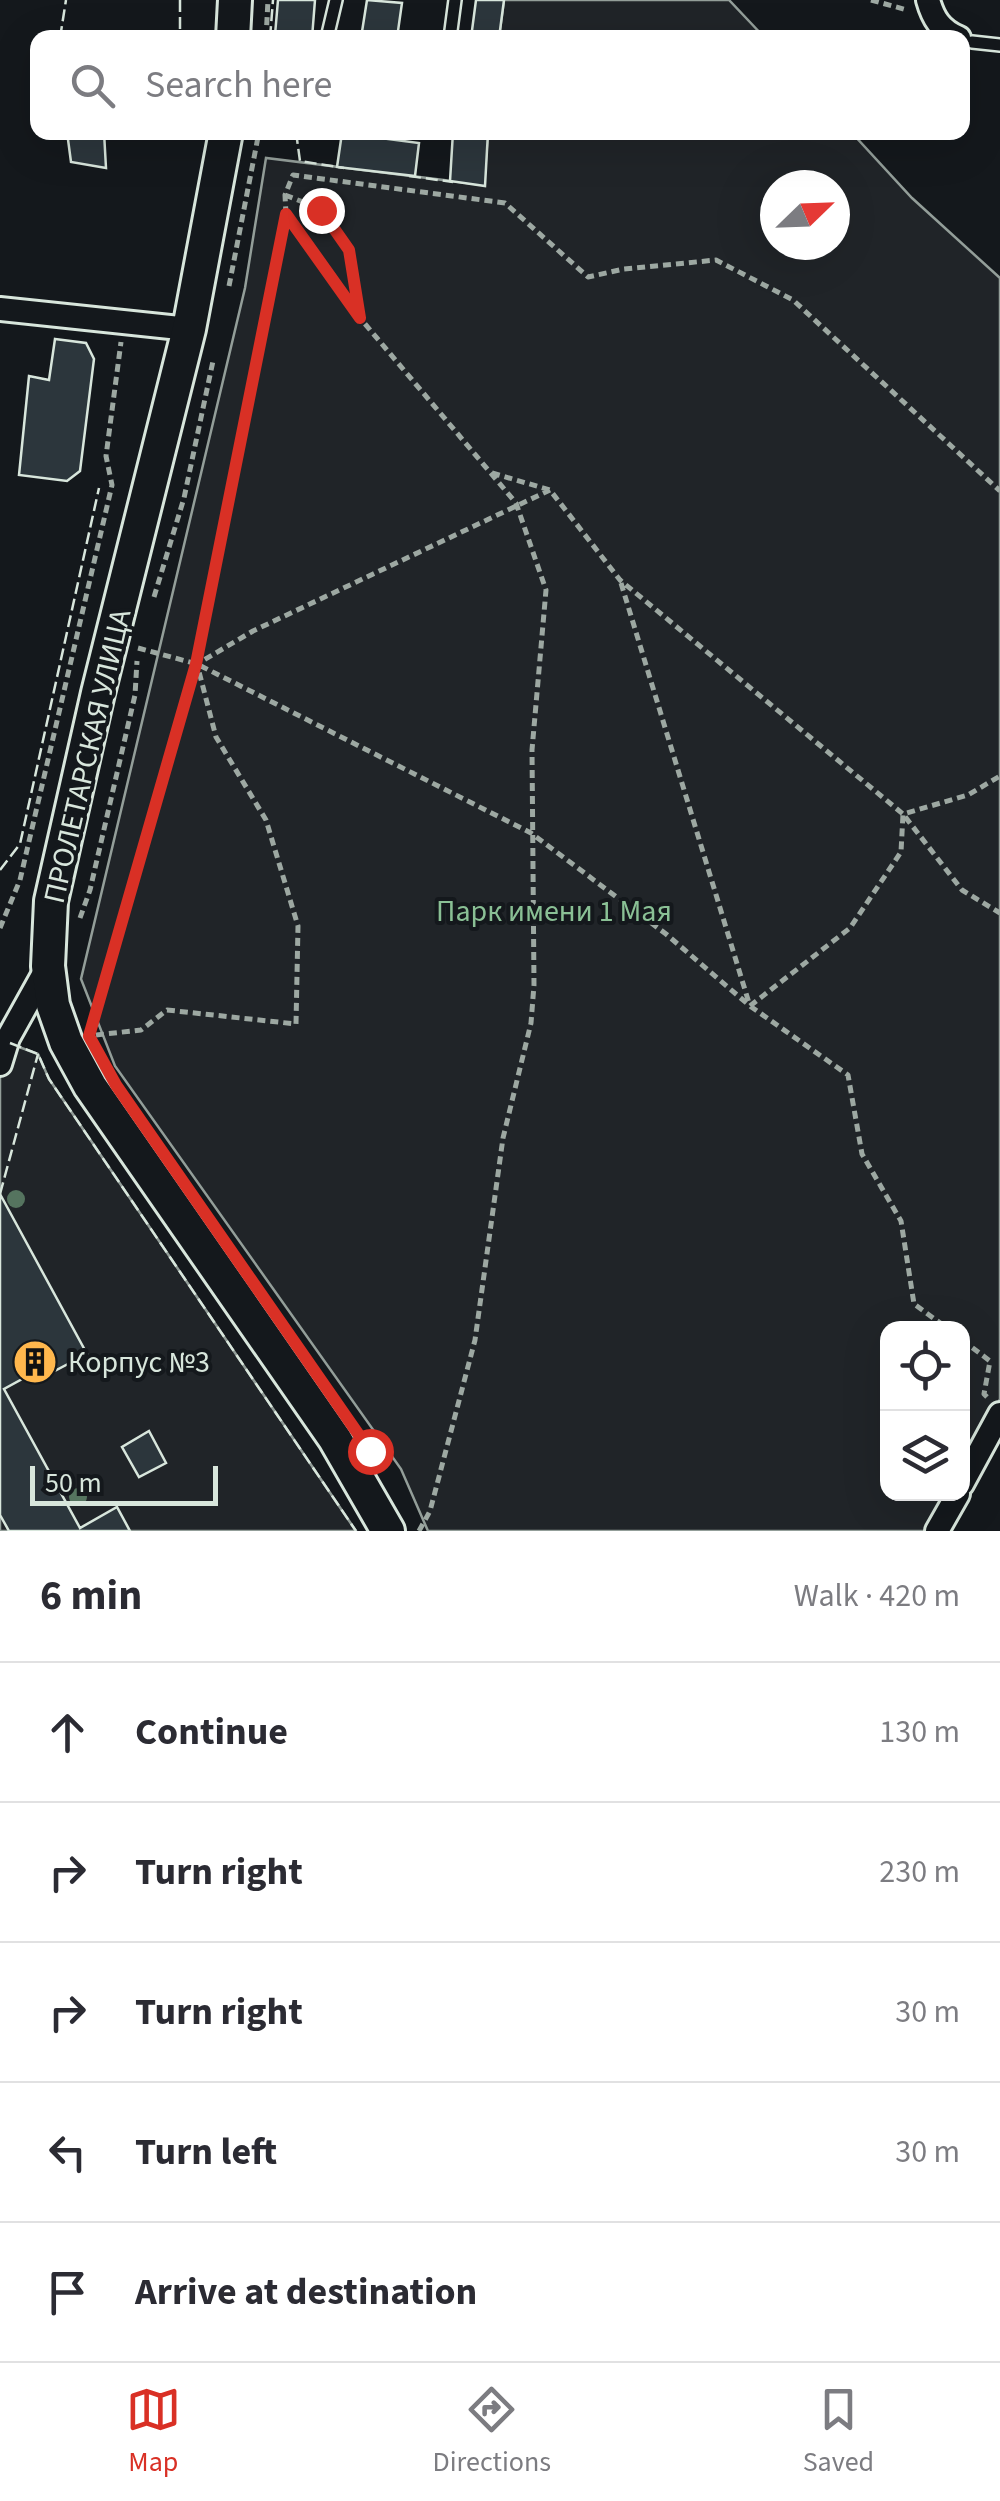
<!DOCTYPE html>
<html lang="en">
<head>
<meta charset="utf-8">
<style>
	body { margin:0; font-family:"Source Sans 3",sans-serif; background:#f7f7f7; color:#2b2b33 }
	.controls { position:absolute; right:30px; bottom:30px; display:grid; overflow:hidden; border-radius:20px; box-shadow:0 10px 40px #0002 }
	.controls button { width:90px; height:90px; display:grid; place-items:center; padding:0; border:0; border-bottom:2px solid #e1e1e2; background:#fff; color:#2b2b33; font:50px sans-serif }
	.compass { position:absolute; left:760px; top:170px; width:90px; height:90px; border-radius:50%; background:#fff; box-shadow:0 10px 40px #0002; rotate:67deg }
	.scale { position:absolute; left:30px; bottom:25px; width:188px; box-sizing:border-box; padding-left:10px; border:5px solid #d8e6dc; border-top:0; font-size:28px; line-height:35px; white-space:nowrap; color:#d8e6dc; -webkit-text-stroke:8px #14181c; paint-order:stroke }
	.stop { position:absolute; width:30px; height:30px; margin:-22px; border:8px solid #d93025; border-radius:50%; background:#fff }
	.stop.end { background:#d93025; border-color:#fff; box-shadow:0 2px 10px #0008 }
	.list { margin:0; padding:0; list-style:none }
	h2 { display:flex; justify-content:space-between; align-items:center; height:130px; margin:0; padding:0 40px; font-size:42px }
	h2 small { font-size:32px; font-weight:400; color:#7c7c81 }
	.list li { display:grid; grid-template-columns:65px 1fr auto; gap:30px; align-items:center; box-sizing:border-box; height:140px; padding:0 40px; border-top:2px solid #e1e1e2 }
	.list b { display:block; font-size:38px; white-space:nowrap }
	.list em { font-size:32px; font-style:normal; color:#7c7c81 }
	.icon { flex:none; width:55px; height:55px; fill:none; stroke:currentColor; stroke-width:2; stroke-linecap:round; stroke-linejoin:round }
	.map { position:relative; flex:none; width:1000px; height:1531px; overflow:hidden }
	.search { position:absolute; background:#fff; box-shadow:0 10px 40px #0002; left:30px; right:30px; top:30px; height:110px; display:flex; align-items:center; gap:25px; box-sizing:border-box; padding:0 35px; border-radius:20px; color:#7c7c81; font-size:38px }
	.sheet { height:830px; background:#fff }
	nav { display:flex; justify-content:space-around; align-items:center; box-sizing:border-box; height:140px; border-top:2px solid #e1e1e2; background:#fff; font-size:28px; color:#7c7c81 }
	nav a { display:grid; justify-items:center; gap:5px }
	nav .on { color:#d93025 }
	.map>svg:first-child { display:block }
	.green { fill:#202428; stroke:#939e99; stroke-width:2.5; fill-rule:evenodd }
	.building { fill:#2c363c; stroke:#d8e6dc; stroke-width:2.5 }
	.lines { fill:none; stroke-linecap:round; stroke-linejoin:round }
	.lane-casing { stroke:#d8e6dc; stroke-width:16 }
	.street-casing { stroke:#d8e6dc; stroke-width:28 }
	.secondary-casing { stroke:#d8e6dc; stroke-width:38 }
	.path { stroke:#9da8a2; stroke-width:5; stroke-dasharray:8 5; stroke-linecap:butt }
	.lane { stroke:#14181c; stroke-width:11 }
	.street { stroke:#14181c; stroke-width:22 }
	.secondary { stroke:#14181c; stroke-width:32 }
	.fence { stroke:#d8e6dc; stroke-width:2.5; stroke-dasharray:12 5; stroke-linecap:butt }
	.tree { fill:#55745f }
	.route { stroke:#d93025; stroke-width:12 }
	.labels { text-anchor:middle; stroke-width:8; stroke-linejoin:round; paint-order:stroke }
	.street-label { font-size:30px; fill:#d8e6dc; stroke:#14181c }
	.park-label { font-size:30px; fill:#8ac095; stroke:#14181c }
	.poi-label { font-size:30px; fill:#d8e6dc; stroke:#14181c; text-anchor:start }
</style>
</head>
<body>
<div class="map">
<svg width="1000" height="1531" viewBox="0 0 1000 1531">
	<rect width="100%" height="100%" fill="#14181c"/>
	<!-- green -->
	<path class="green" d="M504 0H729L764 37 499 38Z
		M488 133H852L912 198 1000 278V1399L963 1465 962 1328H888V1494H946L925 1531H428L401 1469 115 1066 81 979 245 288 266 158 484 185ZM775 185H835V245H775Z
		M0 1040 38 1054 49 1079 356 1531H0Z"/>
	<!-- building -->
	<path class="building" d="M278 0H315L312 38 275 35Z
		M367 0 402 3 397 38H361Z
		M476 0H504L499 38H471Z
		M67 132H104L106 168 71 162Z
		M453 132H488L485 186 450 181Z
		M342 133 419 143 415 176 337 167Z
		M55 339 86 343 94 359 80 471 67 481 19 475 29 376 49 380Z
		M0 1194 87 1354 41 1378 37 1371 4 1389 80 1528 117 1507 130 1531H9L0 1515Z
		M149 1431 166 1463 139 1477 122 1447Z"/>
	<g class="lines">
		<defs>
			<path id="lane" d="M327 38 336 0
				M450 38 455 0
				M972 42 1000 45"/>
			<path id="street" d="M928 0C933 18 940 30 959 38
				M0 309 189 329
				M0 1064 8 1038 48 966
				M962 1484 1000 1414
				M937 1531 958 1494"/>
			<path id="secondary" d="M233 38 235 0
				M226 132 189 329 98 693 51 901 48 966 53 1005 66 1042 90 1086 335 1439 388 1531"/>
		</defs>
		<!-- lane casing -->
		<use href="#lane" class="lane-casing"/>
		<!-- street casing -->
		<use href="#street" class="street-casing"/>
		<!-- secondary casing -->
		<use href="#secondary" class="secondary-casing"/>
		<!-- path -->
		<path class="path" d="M871 0 907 10
			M266 38 268 0
			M285 195 321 209 349 250 360 313
			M229 286 259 132
			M492 473 550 490 620 580 903 814 968 795 1000 776
			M621 583 749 1003
			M154 597 184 498 213 361
			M138 648 197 664 531 833 666 934 750 1006 848 1075 862 1154 901 1221 914 1304 947 1328
			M80 918 90 890 135 695 137 661
			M0 928 20 880 112 485 106 456 121 342
			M750 1006 850 928 901 852 903 814 962 890 1000 913
			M91 1027 197 664 286 214
			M96 1035 141 1030 167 1010 296 1024 298 926 266 820 216 737 197 664 253 631 550 490
			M962 1340 990 1361 984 1394 987 1397
			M419 1531 430 1511 475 1340 503 1138 531 1023 534 985 532 750 546 590 516 503 360 318 286 214 285 195 293 175 505 203 588 277 624 269 716 260 793 300 1000 491"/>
		<!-- lane -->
		<use href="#lane" class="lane"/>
		<!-- street -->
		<use href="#street" class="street"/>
		<!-- secondary -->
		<use href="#secondary" class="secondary"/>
		<!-- fence -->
		<path class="fence" d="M180 0V38
			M60 38 66 0
			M270 38 273 0
			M154 132 167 136 173 132
			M296 132 300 161 344 168
			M409 176 453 182
			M0 870 20 844 99 488
			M10 1043 38 1054 49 1079 356 1531
			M0 1194 38 1054"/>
	</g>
	<!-- trees -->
	<g class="tree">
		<circle cx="16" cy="1199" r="9"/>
		<circle cx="78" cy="1497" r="9"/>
	</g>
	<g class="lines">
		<!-- route -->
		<path class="route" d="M321 210 349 250 360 318 286 214 196 664 89 1036 116 1085 370 1451"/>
	</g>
	<!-- icons -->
	<defs>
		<symbol id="building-disc" viewBox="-11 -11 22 22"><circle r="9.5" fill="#ffb74d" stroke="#14181c"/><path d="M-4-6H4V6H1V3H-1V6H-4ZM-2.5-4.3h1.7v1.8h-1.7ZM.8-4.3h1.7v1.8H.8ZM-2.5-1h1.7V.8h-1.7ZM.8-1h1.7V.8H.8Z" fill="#111"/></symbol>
	</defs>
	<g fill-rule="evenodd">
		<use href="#building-disc" x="10" y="1337" width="50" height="50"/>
	</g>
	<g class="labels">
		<!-- street labels -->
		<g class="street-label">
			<text transform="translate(87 756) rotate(-77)" y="10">ПРОЛЕТАРСКАЯ УЛИЦА</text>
		</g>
		<!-- park labels -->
		<g class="park-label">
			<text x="554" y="921">Парк имени 1 Мая</text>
		</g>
		<!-- poi labels -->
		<g class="poi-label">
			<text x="68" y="1372">Корпус №3</text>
		</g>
	</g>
</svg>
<div class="controls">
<button><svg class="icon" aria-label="locate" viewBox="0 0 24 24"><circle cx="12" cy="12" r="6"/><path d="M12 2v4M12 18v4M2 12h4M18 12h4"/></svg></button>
<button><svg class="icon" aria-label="layers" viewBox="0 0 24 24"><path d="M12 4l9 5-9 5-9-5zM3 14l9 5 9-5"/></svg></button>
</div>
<svg class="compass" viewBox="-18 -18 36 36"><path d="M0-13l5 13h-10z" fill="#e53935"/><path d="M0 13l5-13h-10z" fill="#7c7c81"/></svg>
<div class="scale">50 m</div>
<div class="stop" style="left:370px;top:1451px"></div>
<div class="stop end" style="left:321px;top:210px"></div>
<div class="search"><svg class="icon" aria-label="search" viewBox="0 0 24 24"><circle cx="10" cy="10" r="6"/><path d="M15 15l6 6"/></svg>Search here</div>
</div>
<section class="sheet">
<h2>6 min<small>Walk · 420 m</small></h2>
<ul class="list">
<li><svg class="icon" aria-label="ahead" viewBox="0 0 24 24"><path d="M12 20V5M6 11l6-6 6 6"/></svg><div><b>Continue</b></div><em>130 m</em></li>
<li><svg class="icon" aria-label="right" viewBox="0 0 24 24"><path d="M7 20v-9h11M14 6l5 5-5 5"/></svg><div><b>Turn right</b></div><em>230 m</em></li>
<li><svg class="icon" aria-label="right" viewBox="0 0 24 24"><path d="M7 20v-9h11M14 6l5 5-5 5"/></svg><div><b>Turn right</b></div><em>30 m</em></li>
<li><svg class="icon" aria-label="left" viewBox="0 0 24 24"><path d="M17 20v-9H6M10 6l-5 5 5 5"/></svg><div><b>Turn left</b></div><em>30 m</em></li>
<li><svg class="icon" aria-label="arrive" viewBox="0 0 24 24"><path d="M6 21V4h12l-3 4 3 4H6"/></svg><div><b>Arrive at destination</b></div></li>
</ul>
</section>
<nav>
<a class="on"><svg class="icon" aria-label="map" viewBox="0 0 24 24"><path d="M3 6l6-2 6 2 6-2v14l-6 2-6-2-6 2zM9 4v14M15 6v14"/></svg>Map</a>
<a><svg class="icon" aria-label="directions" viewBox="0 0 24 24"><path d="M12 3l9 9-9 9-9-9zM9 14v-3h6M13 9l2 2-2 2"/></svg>Directions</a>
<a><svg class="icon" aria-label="saved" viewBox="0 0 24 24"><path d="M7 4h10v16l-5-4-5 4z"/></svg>Saved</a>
</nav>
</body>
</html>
